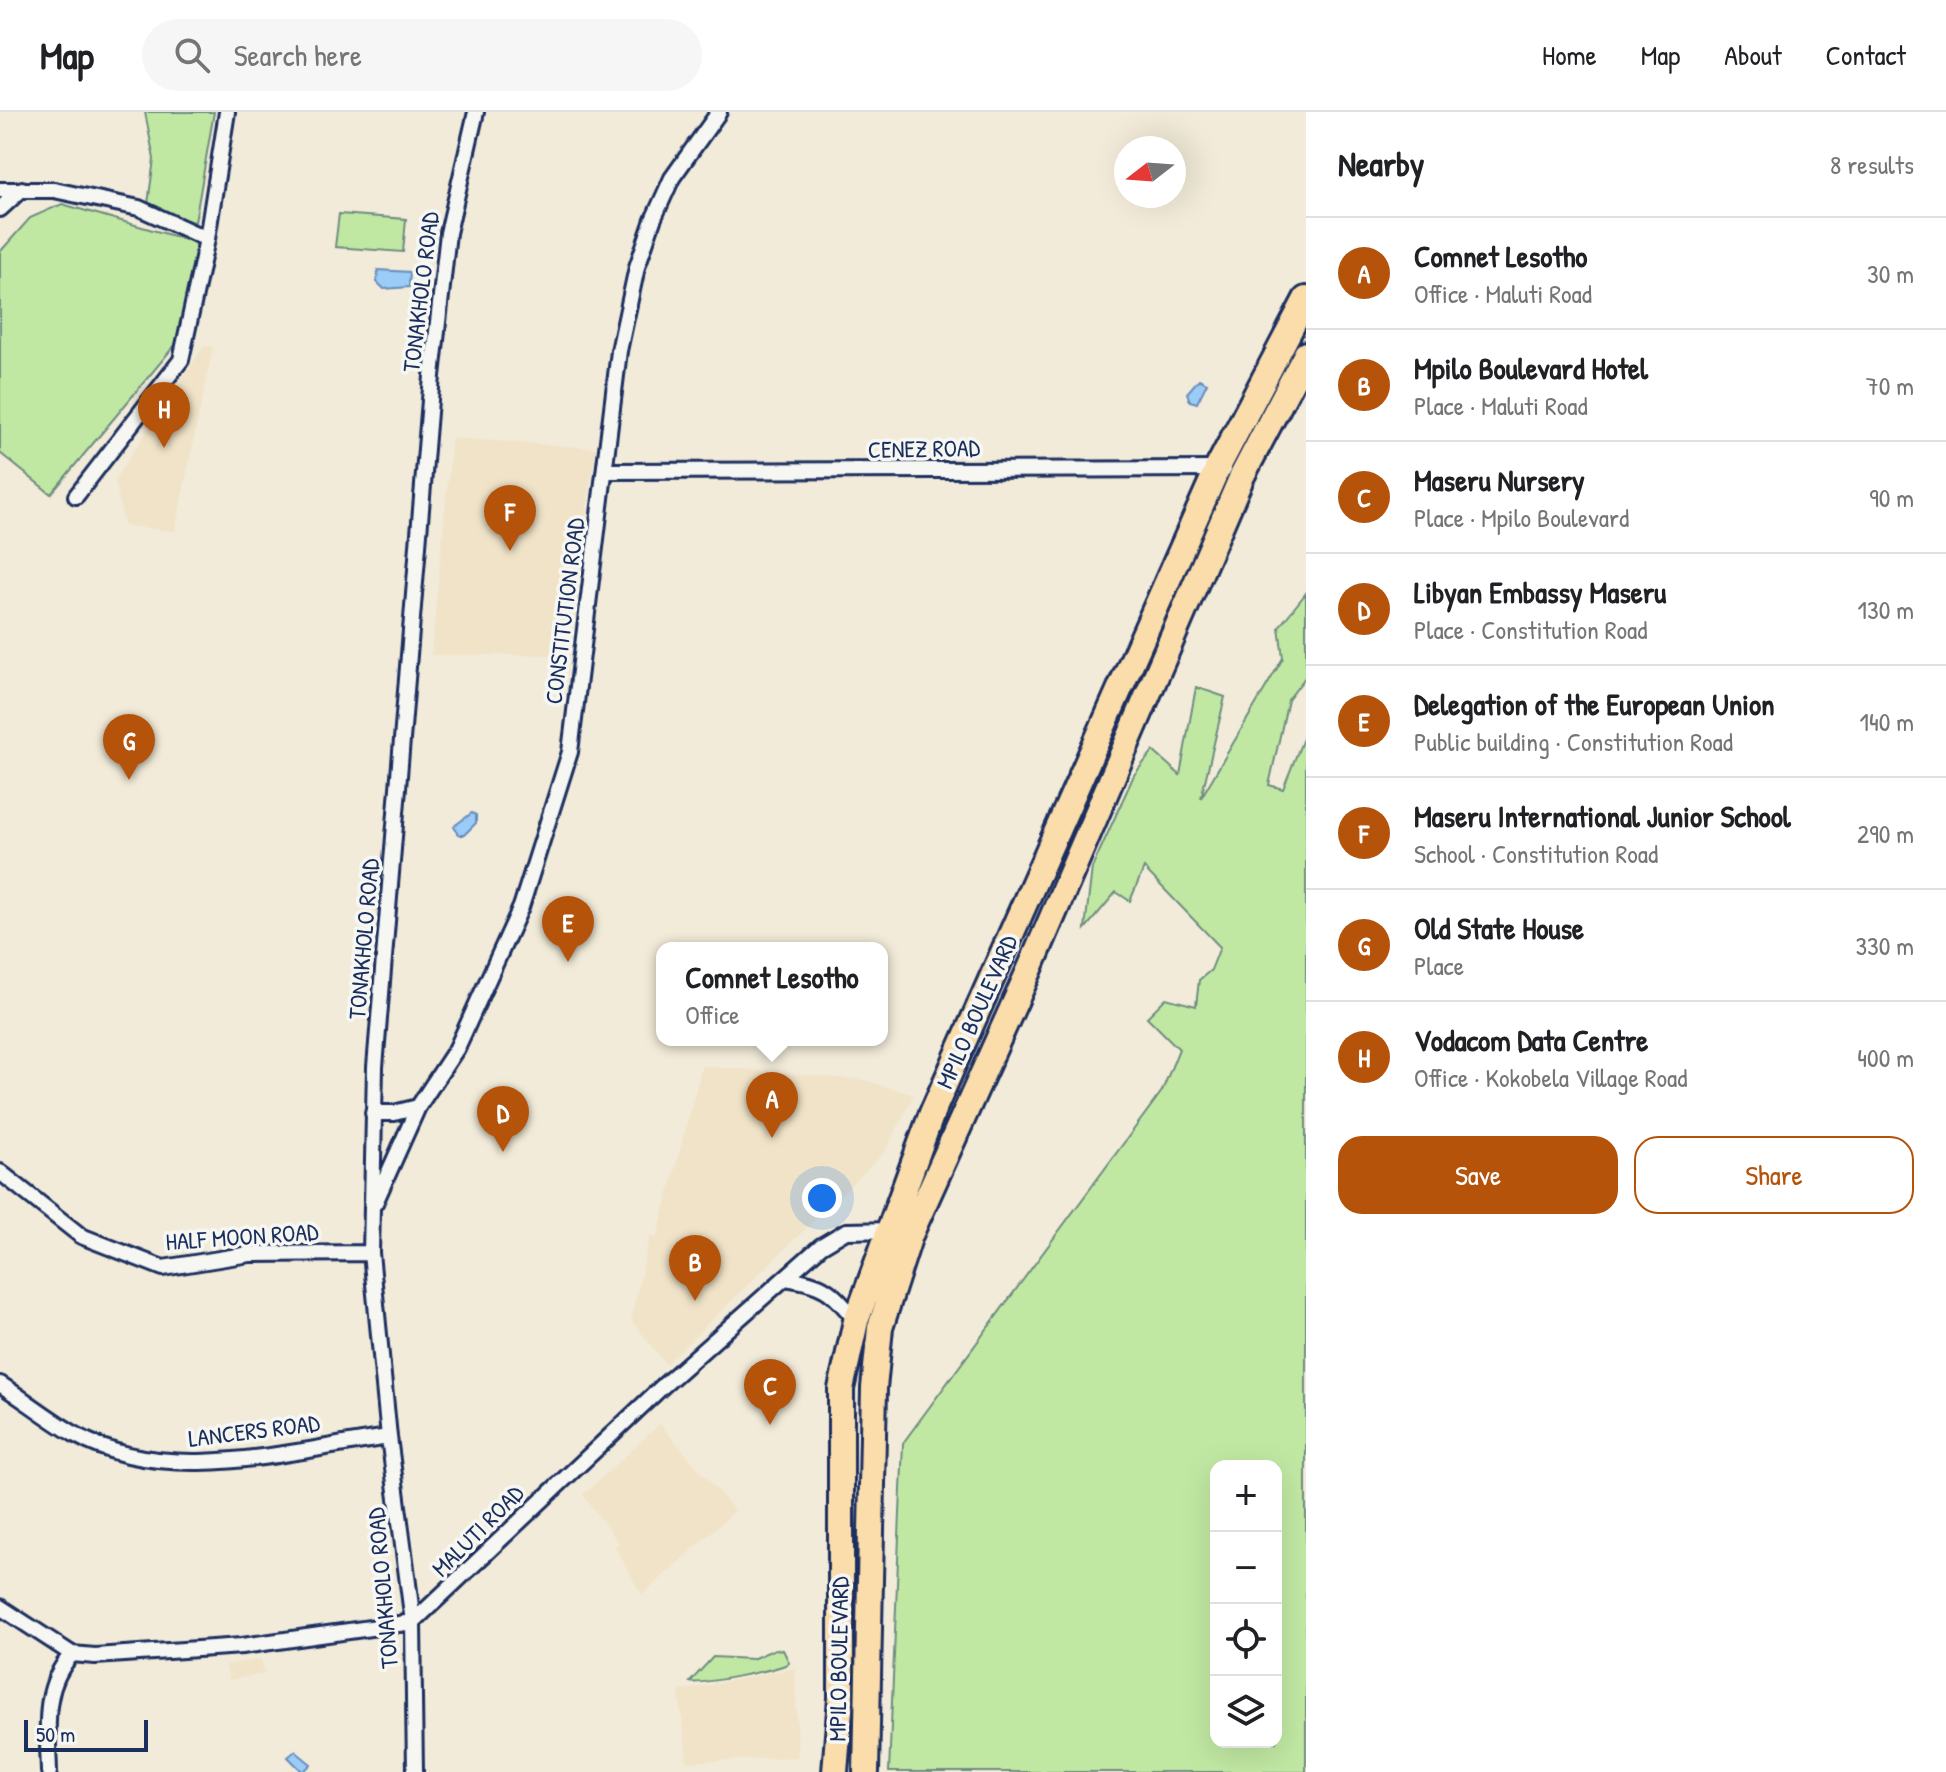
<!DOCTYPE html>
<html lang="en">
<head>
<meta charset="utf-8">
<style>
	body { margin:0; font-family:"Patrick Hand",sans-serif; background:#f6f6f6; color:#202124 }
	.controls { position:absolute; right:24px; bottom:24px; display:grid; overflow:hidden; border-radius:16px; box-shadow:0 8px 32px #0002 }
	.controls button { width:72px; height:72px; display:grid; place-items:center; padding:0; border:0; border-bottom:2px solid #e0e0e0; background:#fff; color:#202124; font:40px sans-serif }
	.compass { position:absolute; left:1114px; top:24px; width:72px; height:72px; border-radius:50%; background:#fff; box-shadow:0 8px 32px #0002; rotate:253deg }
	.scale { position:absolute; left:24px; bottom:20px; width:124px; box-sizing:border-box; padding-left:8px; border:4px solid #1b2f5e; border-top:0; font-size:22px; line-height:28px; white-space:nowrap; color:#1b2f5e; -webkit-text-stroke:6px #f6f6f2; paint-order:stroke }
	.you { position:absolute; left:822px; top:1086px; width:28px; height:28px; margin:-20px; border:6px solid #fff; border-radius:50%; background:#1a73e8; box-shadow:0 0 0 12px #1a73e833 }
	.badge { display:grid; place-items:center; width:52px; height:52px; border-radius:50%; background:#b45309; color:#fff; font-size:26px; font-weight:700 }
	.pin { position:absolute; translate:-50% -66px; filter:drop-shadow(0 2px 4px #0008) }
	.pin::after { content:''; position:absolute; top:42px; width:28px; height:24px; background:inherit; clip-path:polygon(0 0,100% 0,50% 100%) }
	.popup { position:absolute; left:656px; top:830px; width:232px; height:104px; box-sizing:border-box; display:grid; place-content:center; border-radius:16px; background:#fff; filter:drop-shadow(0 2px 6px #0005); font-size:26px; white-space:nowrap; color:#757577 }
	.popup b { font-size:30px; color:#202124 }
	.popup::after { content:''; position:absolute; left:50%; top:100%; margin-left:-16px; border:16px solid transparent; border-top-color:#fff }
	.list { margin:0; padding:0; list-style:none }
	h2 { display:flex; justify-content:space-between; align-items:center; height:104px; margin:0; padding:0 32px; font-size:34px }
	h2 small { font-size:26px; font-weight:400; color:#757577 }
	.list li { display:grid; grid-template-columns:52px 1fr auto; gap:24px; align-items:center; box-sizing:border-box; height:112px; padding:0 32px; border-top:2px solid #e0e0e0 }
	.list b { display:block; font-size:30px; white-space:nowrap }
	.list p { margin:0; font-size:26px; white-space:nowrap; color:#757577 }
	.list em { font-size:26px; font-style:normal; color:#757577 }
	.actions { display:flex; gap:16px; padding:24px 32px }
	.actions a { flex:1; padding:18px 0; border:2px solid #b45309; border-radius:24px; text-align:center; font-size:28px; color:#b45309 }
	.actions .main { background:#b45309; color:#fff }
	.icon { flex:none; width:44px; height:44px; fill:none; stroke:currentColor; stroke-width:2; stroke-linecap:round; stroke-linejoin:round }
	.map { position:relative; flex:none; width:1306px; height:1660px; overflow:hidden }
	header { display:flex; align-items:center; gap:48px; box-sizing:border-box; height:112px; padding:0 40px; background:#fff; border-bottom:2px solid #e0e0e0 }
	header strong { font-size:38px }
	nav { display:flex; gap:44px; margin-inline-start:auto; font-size:28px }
	.search { width:560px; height:72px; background:#f6f6f6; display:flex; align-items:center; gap:20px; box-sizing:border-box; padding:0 28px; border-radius:44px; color:#757577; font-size:30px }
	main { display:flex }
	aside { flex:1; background:#fff }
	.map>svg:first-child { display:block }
	.built { fill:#f0e3c8 }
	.green { fill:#c1e8a3; stroke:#6e8c80; stroke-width:2; fill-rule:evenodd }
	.water { fill:#9accf7; stroke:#678dba; stroke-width:2 }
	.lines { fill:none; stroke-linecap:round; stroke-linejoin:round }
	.minor-casing { stroke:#1b2f5e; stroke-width:20 }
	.trunk-casing { stroke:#1b2f5e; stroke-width:30 }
	.minor { stroke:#f6f6f2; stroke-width:14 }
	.trunk { stroke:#fbddab; stroke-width:24 }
	.labels { text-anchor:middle; stroke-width:7; stroke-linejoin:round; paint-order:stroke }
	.street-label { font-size:24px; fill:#1b2f5e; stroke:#f6f6f2 }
</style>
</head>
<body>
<header>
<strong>Map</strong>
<div class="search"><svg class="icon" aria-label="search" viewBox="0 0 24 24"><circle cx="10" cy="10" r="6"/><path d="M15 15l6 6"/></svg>Search here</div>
<nav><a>Home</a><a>Map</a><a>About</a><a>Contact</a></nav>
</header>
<main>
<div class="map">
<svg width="1306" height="1660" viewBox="0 0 1306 1660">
	<rect width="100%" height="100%" fill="#f2ebd9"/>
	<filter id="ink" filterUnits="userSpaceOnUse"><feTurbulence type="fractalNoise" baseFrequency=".0125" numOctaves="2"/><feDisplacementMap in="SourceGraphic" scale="16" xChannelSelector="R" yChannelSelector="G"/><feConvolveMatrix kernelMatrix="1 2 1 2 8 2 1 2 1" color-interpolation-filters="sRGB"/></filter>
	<g filter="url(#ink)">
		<!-- built -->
		<path class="built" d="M204 234 213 235 175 419 124 414 115 367Z
			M452 326 596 336 564 543H431Z
			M702 954 864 968 914 983 885 1040 666 1252 632 1209V1202L650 1124 657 1126Z
			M660 1312 735 1399 642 1483 615 1435 619 1431 583 1383Z
			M261 1547 264 1562 229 1568 226 1553Z
			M795 1556 798 1645 687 1650 679 1579Z"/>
		<!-- green -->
		<path class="green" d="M145 0H214L195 110 168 104 148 92 154 47Z
			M62 92 205 133 175 233 51 382 0 341V140L30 106Z
			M339 102 406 107 403 140 335 135Z
			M1306 481V564L1288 588 1269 673 1283 677 1306 619V1660H889L903 1331 1162 979 1179 937 1147 905 1166 886 1196 894 1199 868 1211 858 1220 835 1144 756 1130 789 1116 780 1085 817 1092 756 1134 663 1153 639 1180 663 1196 575 1225 585 1201 686 1283 546 1279 515ZM1216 1354H1276V1630H1216Z
			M775 1537 783 1538 789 1550 787 1552C776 1558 699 1573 690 1570L713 1545 752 1547Z"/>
		<!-- water -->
		<path class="water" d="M378 158 410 160 409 175 384 177 377 170Z
			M1199 267 1207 271 1197 291 1190 289 1187 281Z
			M472 701 476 703V711L464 723H458L454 714Z
			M295 1639 311 1652 303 1660 288 1645Z"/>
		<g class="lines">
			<defs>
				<path id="minor" d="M0 78H54L139 96 207 127
					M0 97 22 77
					M605 359 1224 357
					M76 384 181 248 207 127 227 0
					M373 1001H394L418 995
					M0 1060 81 1124 163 1156 250 1142 371 1141
					M375 1091 418 995 457 936 521 795 570 640 619 239 637 155 653 108 672 66 719 0
					M785 1166C823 1171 833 1179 856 1209
					M0 1272C25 1288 50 1308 76 1323 167 1375 292 1338 389 1325
					M0 1495 72 1542 95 1544 242 1534 413 1510 664 1273 821 1134 846 1119 894 1118
					M49 1660C48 1618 41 1576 72 1542
					M415 1660 413 1510 389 1325 371 1141 375 955 432 264 448 121 476 0"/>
				<path id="trunk" d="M835 1660 841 1586V1277L856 1209 932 1001 1218 355 1306 187
					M866 1660 874 1276 880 1216 910 1123 1029 859 1242 364 1306 242"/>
			</defs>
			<!-- minor casing -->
			<use href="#minor" class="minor-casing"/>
			<!-- trunk casing -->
			<use href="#trunk" class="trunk-casing"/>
			<!-- minor -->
			<use href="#minor" class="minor"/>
			<!-- trunk -->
			<use href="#trunk" class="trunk"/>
		</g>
	</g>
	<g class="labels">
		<!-- street labels -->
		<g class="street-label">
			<text transform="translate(421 180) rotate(-83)" y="8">TONAKHOLO ROAD</text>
			<text transform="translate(924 337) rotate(-1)" y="8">CENEZ ROAD</text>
			<text transform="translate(565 499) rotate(-83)" y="8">CONSTITUTION ROAD</text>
			<text transform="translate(364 827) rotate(-85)" y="8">TONAKHOLO ROAD</text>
			<text transform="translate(977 900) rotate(-66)" y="8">MPILO BOULEVARD</text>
			<text transform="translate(242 1125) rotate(-4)" y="8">HALF MOON ROAD</text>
			<text transform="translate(254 1319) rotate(-7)" y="8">LANCERS ROAD</text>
			<text transform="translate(478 1419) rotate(-45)" y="8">MALUTI ROAD</text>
			<text transform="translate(383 1476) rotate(-95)" y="8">TONAKHOLO ROAD</text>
			<text transform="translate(839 1547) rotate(-89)" y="8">MPILO BOULEVARD</text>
		</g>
	</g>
</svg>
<div class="controls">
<button>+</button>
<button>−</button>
<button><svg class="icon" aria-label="locate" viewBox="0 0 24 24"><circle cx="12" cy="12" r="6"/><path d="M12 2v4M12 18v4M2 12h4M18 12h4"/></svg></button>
<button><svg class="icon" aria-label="layers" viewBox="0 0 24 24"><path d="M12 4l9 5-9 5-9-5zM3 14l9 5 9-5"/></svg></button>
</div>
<svg class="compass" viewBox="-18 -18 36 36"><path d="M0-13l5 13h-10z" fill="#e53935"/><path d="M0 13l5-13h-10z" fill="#757577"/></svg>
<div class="scale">50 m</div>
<div class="you"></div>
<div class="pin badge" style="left:772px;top:1026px">A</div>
<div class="popup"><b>Comnet Lesotho</b>Office</div>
<div class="pin badge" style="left:695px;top:1189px">B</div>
<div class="pin badge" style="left:770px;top:1313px">C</div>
<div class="pin badge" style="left:503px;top:1040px">D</div>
<div class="pin badge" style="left:568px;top:850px">E</div>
<div class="pin badge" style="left:510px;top:439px">F</div>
<div class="pin badge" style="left:129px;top:668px">G</div>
<div class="pin badge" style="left:164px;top:336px">H</div>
</div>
<aside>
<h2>Nearby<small>8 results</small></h2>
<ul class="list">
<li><span class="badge">A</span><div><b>Comnet Lesotho</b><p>Office · Maluti Road</p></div><em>30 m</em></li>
<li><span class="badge">B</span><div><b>Mpilo Boulevard Hotel</b><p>Place · Maluti Road</p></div><em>70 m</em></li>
<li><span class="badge">C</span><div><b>Maseru Nursery</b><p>Place · Mpilo Boulevard</p></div><em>90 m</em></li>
<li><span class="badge">D</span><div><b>Libyan Embassy Maseru</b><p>Place · Constitution Road</p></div><em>130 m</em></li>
<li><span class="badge">E</span><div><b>Delegation of the European Union</b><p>Public building · Constitution Road</p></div><em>140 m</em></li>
<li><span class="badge">F</span><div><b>Maseru International Junior School</b><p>School · Constitution Road</p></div><em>290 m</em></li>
<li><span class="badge">G</span><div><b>Old State House</b><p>Place</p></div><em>330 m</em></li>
<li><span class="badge">H</span><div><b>Vodacom Data Centre</b><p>Office · Kokobela Village Road</p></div><em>400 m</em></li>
</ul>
<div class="actions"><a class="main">Save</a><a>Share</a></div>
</aside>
</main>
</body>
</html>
